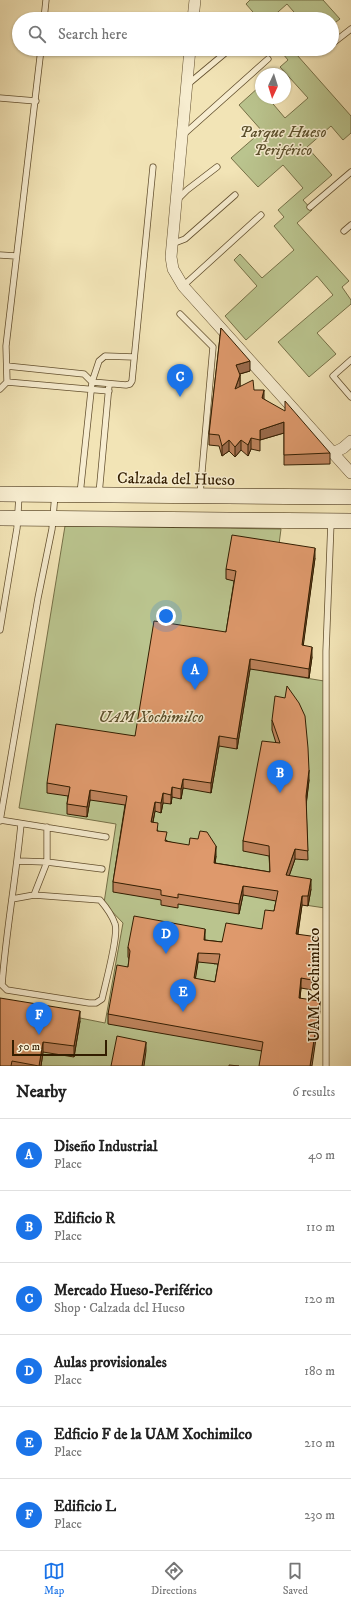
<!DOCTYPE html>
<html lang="en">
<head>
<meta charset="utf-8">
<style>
	body { margin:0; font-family:"IM FELL DW Pica",serif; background:#f6f6f6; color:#222 }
	.compass { position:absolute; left:255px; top:68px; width:36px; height:36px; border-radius:50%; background:#fff; box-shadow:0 1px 3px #0004; rotate:184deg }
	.scale { position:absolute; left:12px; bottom:10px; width:95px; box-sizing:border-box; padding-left:4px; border:2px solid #321d00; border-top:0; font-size:11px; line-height:14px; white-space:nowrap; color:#321d00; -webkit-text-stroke:3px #f7edd0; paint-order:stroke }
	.you { position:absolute; left:166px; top:616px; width:14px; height:14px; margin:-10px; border:3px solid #fff; border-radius:50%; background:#1a73e8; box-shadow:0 0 0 6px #1a73e833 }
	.badge { display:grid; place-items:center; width:26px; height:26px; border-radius:50%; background:#1a73e8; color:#fff; font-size:13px; font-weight:700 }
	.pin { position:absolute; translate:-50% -33px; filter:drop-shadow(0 1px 2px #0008) }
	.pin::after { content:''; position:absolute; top:21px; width:14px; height:12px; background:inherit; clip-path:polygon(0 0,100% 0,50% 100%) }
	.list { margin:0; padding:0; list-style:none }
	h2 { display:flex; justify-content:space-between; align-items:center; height:52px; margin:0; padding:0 16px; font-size:17px }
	h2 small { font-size:13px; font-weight:400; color:#767676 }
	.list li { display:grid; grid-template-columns:26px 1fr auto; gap:12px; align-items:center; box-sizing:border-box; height:72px; padding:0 16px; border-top:1px solid #e0e0e0 }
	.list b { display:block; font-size:15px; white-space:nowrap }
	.list p { margin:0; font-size:13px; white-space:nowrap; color:#767676 }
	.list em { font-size:13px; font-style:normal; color:#767676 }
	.icon { flex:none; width:22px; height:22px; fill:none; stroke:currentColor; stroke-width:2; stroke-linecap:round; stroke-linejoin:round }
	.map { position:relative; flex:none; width:351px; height:1066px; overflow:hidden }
	.search { position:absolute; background:#fff; box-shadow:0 1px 3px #0004; left:12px; right:12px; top:12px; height:44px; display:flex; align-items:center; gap:10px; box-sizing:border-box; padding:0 14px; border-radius:22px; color:#767676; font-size:15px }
	.sheet { height:484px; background:#fff }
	nav { display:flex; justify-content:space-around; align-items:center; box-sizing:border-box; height:56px; border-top:1px solid #e0e0e0; background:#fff; font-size:11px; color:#767676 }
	nav a { display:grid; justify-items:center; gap:2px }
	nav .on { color:#1a73e8 }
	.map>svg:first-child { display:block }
	.park { fill:#bac48e; stroke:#767047 }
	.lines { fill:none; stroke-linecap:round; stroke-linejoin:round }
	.lane-casing { stroke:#624f2e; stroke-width:7 }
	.street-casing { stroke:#624f2e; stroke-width:12 }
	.secondary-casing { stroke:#321d00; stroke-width:16 }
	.lane { stroke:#f7edd0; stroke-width:5.5 }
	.street { stroke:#f7edd0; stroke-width:11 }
	.secondary { stroke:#f7edd0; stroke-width:15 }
	.wall { fill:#bf845d; stroke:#321d00; fill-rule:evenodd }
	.shaded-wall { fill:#9b6b4c; stroke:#321d00 }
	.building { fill:#de996c; stroke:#321d00; fill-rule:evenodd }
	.labels { text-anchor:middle; stroke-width:3; stroke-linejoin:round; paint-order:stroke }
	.park-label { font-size:16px; font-style:italic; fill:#5b4f2b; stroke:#f7edd0 }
	.street-label { font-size:16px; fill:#321d00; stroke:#f7edd0 }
</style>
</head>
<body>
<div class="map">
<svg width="351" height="1066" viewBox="0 0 351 1066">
	<rect width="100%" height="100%" fill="#f2e4b6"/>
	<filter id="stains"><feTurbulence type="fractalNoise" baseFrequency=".005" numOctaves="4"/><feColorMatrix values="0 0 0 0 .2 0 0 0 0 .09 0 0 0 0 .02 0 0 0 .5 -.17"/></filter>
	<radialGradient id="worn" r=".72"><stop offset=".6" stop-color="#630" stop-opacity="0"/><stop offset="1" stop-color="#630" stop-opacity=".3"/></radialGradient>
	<!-- park -->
	<path class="park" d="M250 0H323L340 19 332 25V19H300L287 4 270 19H259L246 4Z
		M289 49H304L297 55 351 116V133L343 140 331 126 307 147 332 175 303 200 312 210 297 223 349 281 342 287 351 300V304L317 333 336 354 309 377 278 342 333 295 317 276 246 340 225 316 257 286 234 260 240 254 262 278 294 250 274 226 284 217 278 210 303 188 283 165 258 187 231 158 262 131 239 105 259 87 261 90V98H268L285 118 308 98 280 67 288 60 283 54Z
		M65 526 281 529 278 552 236 581 263 671 324 681 325 908 278 901 274 921 262 939 214 964H220L284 992 261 1066H0V1002L105 1023 123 923 104 903 116 824 19 808Z"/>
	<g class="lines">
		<defs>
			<path id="lane" d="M44 19 46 0
				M333 43 351 29
				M187 85 230 49
				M0 98 36 101
				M183 135 268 59
				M177 200 187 190 217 167
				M310 207 351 172
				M344 231 351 225
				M172 244 185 239 235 195
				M0 255 16 256
				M183 286 261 215
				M180 314 213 347 200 494
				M351 360 333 376 351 397
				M7 366 84 374 92 382 126 385 130 384 132 381 153 167
				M7 382 109 391
				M0 389 7 382 6 346 41 49
				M80 494 92 382 99 361 105 356 134 357
				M99 494 109 385
				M0 630 17 528 19 496
				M0 820 106 837
				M0 821 38 598 52 529 55 494
				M18 861 47 862 102 869
				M34 895 47 862V827
				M12 899 34 895 100 900C106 907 112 915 115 924 119 935 105 985 102 999L96 1003H89L7 990 2 985C6 931 16 878 21 824
				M326 1066V651L331 522"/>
			<path id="street" d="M193 19 195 0
				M190 49 171 257 173 269 183 286 351 473
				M333 453 343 448 351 441"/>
			<path id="secondary" d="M0 494 351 497
				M0 518 351 521"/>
		</defs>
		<!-- lane casing -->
		<use href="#lane" class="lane-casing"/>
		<!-- street casing -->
		<use href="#street" class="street-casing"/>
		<!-- secondary casing -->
		<use href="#secondary" class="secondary-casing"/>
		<!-- lane -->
		<use href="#lane" class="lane"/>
		<!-- street -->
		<use href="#street" class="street"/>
		<!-- secondary -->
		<use href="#secondary" class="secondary"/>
	</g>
	<!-- wall -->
	<path class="wall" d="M221 328 250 371 240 374V387L254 390 264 399 330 453V464L284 465V433L260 440V451L251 449 248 456 241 450 235 457 229 451 222 456 219 446 209 445V434Z
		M315 558 303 645 312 657 309 678 250 669 237 749 219 746 211 793 183 788 181 799 172 797 171 804 163 803 161 813 155 811 153 822 158 831 167 841 216 856 215 863 270 872 269 856 243 851V841L276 743 272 730V720L309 780 306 804 308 860 295 859 289 876 311 889 308 906 302 905 298 934 318 947 312 990 301 988 300 998 320 1011 262 1051 108 1024V1014L128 967 129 959 128 957V947L205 940 222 942 262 929 274 911 276 901 243 895 239 914 178 904V908L161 905V900L113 892V882L125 805 90 800 87 817 67 814V804L68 796 47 793V783L135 736 226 632 234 581 226 579V569ZM198 962 218 964 215 982 195 979Z
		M80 1021 74 1057 43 1052 41 1066H0Z"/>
	<!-- shaded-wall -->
	<path class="shaded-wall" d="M250 361V371L236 375V365Z
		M240 375V386L235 400V389Z
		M264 390V401L262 398Z
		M284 422V433L260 440V430Z
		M251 438V449L248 456V445Z
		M229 440V451L222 456V446Z
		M241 440V450L235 457V447Z
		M315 548V558L302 655V645Z
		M312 647V657L309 678V669Z
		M250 659V669L237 749V739Z
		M219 736V746L211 793V783Z
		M309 770V780L306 806V796Z
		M183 779V788L181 799V789Z
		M172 787V797L171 804V795Z
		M90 790V800L87 817V807Z
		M163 793V803L161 813V803Z
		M155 802V811L151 831V822Z
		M216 846V856L214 872V863Z
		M295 849V859L286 885V875Z
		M311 879V889L308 906V896Z
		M243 886V895L239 914V904Z
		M302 896V905L296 944V934Z
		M205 929V939L204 950V940Z
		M318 937V947L312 990V980Z
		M198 953V962L194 988V978Z
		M301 978V988L299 1008V998Z
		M320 1001V1011L312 1066H310Z
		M80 1011V1021L74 1057V1046Z
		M43 1042V1052L41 1066H39Z
		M146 1042V1051L144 1066H142Z"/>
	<!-- building -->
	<path class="building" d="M221 328 250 361 236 365 240 375 235 389 253 380 254 390H264L262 398 285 411V401L330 453 284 455V422L260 430V440L251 438 248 445 241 440 235 447 229 440 222 446 219 435 209 434Z
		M232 535 315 548 302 645 312 647 309 669 250 659 237 739 219 736 211 783 183 779 181 789 172 787 171 795 163 793 161 803 155 802 151 822 158 823 157 831 167 832 165 841 189 845 190 838 198 839 200 831 207 832 216 846 214 863 270 872 269 846 243 841 262 741 280 743 272 720 275 696 285 698 287 686 299 703 305 716 308 748 309 770 306 796 308 851 295 849 286 875 311 879 308 896H302L296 934 318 937 312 980 301 978 299 998 320 1001 310 1066H259L263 1042 108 1014 117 965 128 967 130 951 128 947 134 916 205 929 204 940 222 942 226 923 262 929 265 910 274 911 278 891 243 886 239 904 178 894V898L161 895V890L113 882 127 796 90 790 87 807 67 804 70 787 47 783 56 724 135 736 154 621 226 632 236 571 226 569ZM198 953 220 954 215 982 194 978Z
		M0 998 80 1011 74 1046 43 1042 39 1066 12 1061 11 1066H0Z
		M117 1036 146 1042 142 1066H111Z
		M229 1065 239 1066H229Z"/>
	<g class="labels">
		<!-- park labels -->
		<g class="park-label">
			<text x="283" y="137">Parque Hueso<tspan x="283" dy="18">Periférico</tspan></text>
			<text x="151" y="722">UAM Xochimilco</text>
		</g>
		<!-- street labels -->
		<g class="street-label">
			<text transform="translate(176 478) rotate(1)" y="6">Calzada del Hueso</text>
			<text transform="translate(313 985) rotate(-90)" y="6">UAM Xochimilco</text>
		</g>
	</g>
	<rect width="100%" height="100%" filter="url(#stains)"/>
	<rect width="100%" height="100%" fill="url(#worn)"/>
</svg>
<svg class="compass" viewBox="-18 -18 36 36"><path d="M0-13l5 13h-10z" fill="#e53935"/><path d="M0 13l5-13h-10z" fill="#767676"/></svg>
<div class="scale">50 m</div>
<div class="you"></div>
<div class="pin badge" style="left:195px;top:690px">A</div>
<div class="pin badge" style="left:280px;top:793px">B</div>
<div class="pin badge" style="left:180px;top:397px">C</div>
<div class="pin badge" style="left:166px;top:954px">D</div>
<div class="pin badge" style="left:183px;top:1012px">E</div>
<div class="pin badge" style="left:39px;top:1035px">F</div>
<div class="search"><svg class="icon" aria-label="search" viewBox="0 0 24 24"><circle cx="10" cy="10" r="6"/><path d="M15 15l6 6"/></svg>Search here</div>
</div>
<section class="sheet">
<h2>Nearby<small>6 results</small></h2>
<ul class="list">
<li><span class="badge">A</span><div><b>Diseño Industrial</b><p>Place</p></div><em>40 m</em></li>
<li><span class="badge">B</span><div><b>Edificio R</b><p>Place</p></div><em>110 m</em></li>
<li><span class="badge">C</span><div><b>Mercado Hueso-Periférico</b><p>Shop · Calzada del Hueso</p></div><em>120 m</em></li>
<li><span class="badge">D</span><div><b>Aulas provisionales</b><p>Place</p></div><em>180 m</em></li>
<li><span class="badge">E</span><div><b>Edficio F de la UAM Xochimilco</b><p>Place</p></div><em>210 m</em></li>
<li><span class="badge">F</span><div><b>Edificio L</b><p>Place</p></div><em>230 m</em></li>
</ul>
</section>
<nav>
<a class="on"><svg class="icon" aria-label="map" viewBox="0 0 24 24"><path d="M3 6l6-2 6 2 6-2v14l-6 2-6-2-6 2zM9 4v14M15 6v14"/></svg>Map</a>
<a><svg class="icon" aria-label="directions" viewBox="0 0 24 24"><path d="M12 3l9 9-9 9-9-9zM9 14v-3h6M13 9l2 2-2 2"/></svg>Directions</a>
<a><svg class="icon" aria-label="saved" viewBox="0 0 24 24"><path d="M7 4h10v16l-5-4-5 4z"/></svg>Saved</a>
</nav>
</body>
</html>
